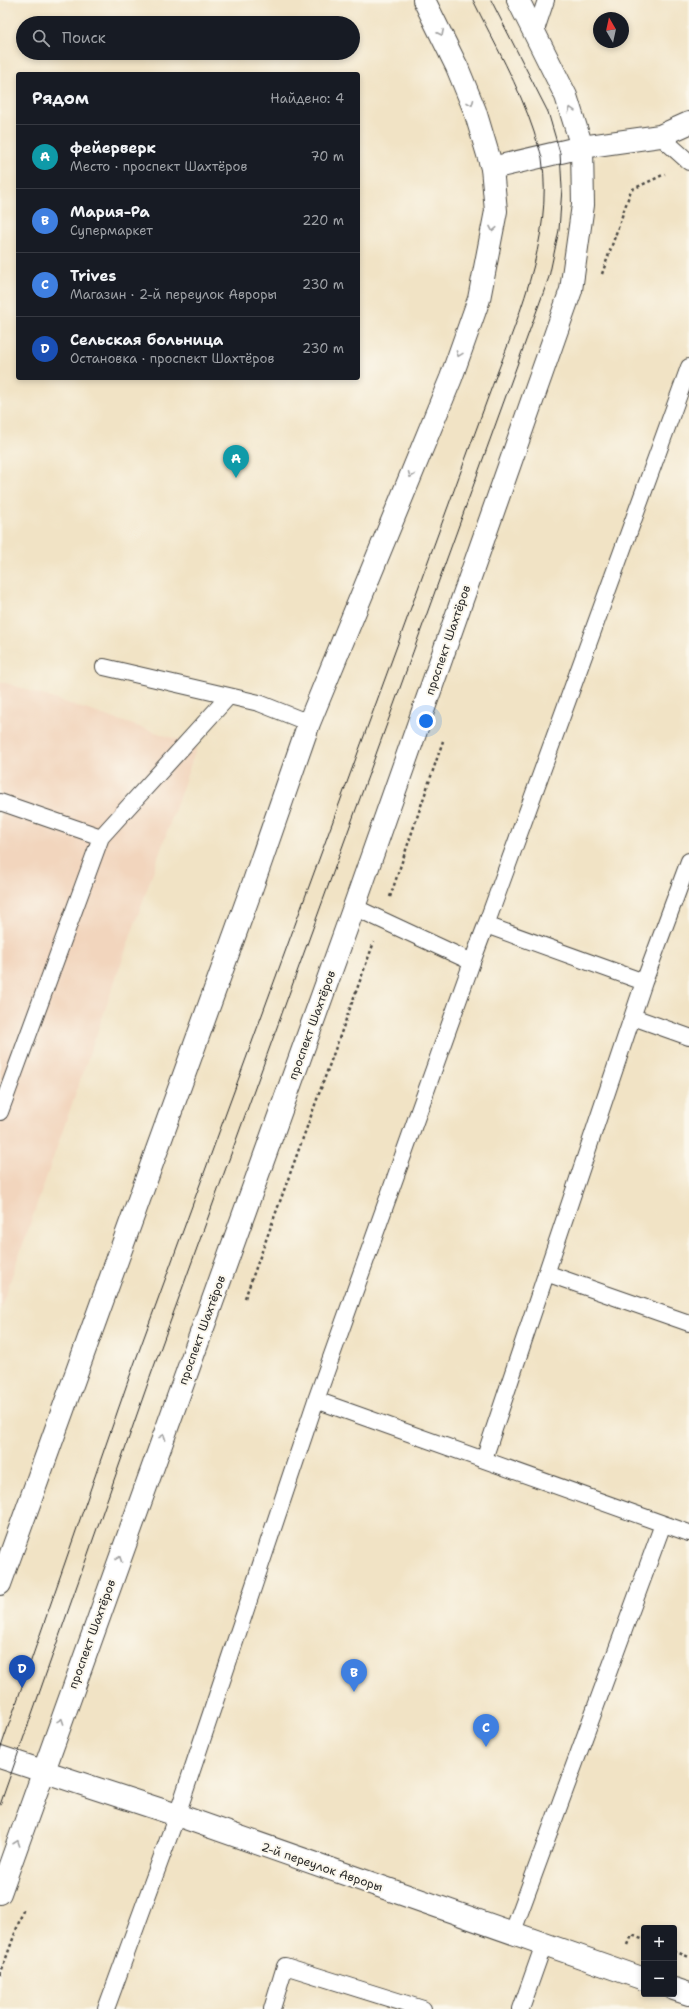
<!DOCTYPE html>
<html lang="ru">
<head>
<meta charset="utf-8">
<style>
	body { margin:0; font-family:"Shantell Sans",sans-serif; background:#20242c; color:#f1f3f6 }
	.controls { position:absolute; right:12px; bottom:12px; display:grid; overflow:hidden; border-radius:4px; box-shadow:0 2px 6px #0003 }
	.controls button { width:36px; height:36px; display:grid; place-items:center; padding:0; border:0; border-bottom:1px solid #363941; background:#171b24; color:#f1f3f6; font:20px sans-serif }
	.compass { position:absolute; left:593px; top:12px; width:36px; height:36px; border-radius:50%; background:#171b24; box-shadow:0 2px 6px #0003; rotate:351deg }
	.you { position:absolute; left:426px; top:721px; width:14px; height:14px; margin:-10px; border:3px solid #fff; border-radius:50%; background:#1a73e8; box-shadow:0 0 0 6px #1a73e833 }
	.badge { display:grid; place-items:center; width:26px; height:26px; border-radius:50%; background:#d690ce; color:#fff; font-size:13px; font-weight:700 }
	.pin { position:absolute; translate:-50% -33px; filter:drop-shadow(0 1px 2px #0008) }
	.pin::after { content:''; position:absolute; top:21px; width:14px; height:12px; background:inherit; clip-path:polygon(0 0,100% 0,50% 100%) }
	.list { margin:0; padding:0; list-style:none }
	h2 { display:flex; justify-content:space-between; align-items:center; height:52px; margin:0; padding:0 16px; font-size:17px }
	h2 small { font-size:13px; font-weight:400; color:#9ea1a6 }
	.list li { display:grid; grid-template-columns:26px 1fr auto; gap:12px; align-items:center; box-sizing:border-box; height:64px; padding:0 16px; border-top:1px solid #363941 }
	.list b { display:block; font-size:15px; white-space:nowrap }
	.list p { margin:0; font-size:13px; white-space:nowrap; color:#9ea1a6 }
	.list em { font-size:13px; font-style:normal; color:#9ea1a6 }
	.icon { flex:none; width:22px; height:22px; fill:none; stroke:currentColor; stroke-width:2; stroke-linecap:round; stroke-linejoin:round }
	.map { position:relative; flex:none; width:689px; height:2009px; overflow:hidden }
	.search { position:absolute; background:#171b24; box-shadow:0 2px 6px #0003; left:16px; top:16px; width:344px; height:44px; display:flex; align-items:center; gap:10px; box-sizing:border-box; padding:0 14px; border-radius:22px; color:#9ea1a6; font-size:15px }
	.panel { position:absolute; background:#171b24; box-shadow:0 2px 6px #0003; left:16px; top:72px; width:344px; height:308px; border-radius:4px }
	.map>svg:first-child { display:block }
	.built { fill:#f2d5bd }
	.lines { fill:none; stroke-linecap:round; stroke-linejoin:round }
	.service-casing { stroke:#494742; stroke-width:18 }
	.minor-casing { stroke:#494742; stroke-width:24 }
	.tertiary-casing { stroke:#494742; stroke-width:24 }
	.primary-casing { stroke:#494742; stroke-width:24 }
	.path { stroke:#494742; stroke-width:2.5; stroke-dasharray:3 3; stroke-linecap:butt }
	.service { stroke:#fff; stroke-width:16 }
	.minor { stroke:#fff; stroke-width:22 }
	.tertiary { stroke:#fff; stroke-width:22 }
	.primary { stroke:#fff; stroke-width:22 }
	.tram { stroke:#2b2b2b; stroke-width:1 }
	.oneway { stroke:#a0a0a0 }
	.labels { text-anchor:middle; stroke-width:4; stroke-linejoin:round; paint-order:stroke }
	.street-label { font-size:12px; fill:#2b2b2b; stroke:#fbf7ec }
</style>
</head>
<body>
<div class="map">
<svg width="689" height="2009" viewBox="0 0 689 2009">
	<rect width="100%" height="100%" fill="#fbf7ec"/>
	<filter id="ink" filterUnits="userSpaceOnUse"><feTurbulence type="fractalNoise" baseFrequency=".025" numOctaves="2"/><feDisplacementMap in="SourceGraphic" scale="8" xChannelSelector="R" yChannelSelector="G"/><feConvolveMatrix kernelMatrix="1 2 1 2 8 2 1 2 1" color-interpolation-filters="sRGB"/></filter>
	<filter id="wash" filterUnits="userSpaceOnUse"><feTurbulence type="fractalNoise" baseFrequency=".012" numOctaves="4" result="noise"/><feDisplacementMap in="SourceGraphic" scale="16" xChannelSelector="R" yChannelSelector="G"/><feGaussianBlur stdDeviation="0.9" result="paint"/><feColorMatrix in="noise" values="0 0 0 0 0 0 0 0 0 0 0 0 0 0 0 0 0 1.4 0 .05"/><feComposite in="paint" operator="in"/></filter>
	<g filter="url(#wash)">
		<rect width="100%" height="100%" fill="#f1e3c5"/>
		<!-- built -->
		<path class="built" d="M0 681 197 746 0 1310Z"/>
	</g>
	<g filter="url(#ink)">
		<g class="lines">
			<defs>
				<path id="service" d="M535 33 546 0
					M660 136 689 162
					M104 667 259 703 309 723
					M0 802 101 837 229 696
					M354 907 472 962 486 925 644 982
					M486 925 689 367
					M472 962 316 1400 689 1533
					M633 1017 689 1037
					M0 1112 101 837
					M546 1273 689 1323
					M484 1459 644 982 689 861
					M512 1934 663 1524
					M106 2009 177 1815 316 1400
					M272 2009 285 1966 423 2009
					M521 2009 544 1944"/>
				<path id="minor" d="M492 168 582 147 660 136 689 123"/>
				<path id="tertiary" d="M0 1757 177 1815 644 1979
					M674 1989 689 1994"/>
				<path id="primary" d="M0 1584 252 887 309 723 451 378 479 299 496 211 492 168 475 111 457 67 424 0
					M0 1893 354 907 571 290 583 205 582 147 566 96 518 0"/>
			</defs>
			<!-- service casing -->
			<use href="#service" class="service-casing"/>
			<!-- minor casing -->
			<use href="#minor" class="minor-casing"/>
			<!-- tertiary casing -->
			<use href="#tertiary" class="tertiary-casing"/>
			<!-- primary casing -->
			<use href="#primary" class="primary-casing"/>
			<!-- path -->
			<path class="path" d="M602 274 631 190 665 174
				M390 897 443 741
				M245 1298 374 942
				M628 1945 632 1935 644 1940
				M674 1951 689 1957
				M0 1975 24 1908"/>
			<!-- service -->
			<use href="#service" class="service"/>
			<!-- minor -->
			<use href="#minor" class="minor"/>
			<!-- tertiary -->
			<use href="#tertiary" class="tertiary"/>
			<!-- primary -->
			<use href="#primary" class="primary"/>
			<!-- tram -->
			<path class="tram" d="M0 1750 128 1381 487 400C515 324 554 240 542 158 540 149 536 140 534 132 519 86 494 43 473 0
				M0 1805 148 1383 549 277 559 230 562 188 560 153 548 112 491 0"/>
		</g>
		<!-- one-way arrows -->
		<defs><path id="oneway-chevron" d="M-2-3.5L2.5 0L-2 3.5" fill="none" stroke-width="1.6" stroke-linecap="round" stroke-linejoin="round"/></defs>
		<g class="oneway">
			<use href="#oneway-chevron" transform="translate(441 33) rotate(64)"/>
			<use href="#oneway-chevron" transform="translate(471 103) rotate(68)"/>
			<use href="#oneway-chevron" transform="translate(571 110) rotate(-108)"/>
			<use href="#oneway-chevron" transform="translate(493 229) rotate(101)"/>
			<use href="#oneway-chevron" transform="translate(459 354) rotate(110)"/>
			<use href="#oneway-chevron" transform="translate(411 475) rotate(112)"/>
			<use href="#oneway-chevron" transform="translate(163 1437) rotate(-70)"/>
			<use href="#oneway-chevron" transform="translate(119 1559) rotate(-70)"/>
			<use href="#oneway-chevron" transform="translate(61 1721) rotate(-70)"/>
			<use href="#oneway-chevron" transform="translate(17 1843) rotate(-71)"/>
		</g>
	</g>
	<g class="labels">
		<!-- street labels -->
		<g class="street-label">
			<text transform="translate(448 640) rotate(-71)" y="4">проспект Шахтёров</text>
			<text transform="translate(312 1025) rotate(-70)" y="4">проспект Шахтёров</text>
			<text transform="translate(202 1330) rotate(-70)" y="4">проспект Шахтёров</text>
			<text transform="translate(92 1634) rotate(-70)" y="4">проспект Шахтёров</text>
			<text transform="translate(322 1867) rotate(19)" y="4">2-й переулок Авроры</text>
		</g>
	</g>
</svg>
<div class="controls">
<button>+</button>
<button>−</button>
</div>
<svg class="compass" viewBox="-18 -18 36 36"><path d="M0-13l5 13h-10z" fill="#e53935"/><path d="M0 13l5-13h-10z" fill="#9ea1a6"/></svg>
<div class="you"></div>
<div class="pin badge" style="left:236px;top:478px;background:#0f9aa8">A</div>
<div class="pin badge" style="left:354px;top:1692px;background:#3f7fe0">B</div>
<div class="pin badge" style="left:486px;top:1747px;background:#3f7fe0">C</div>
<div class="pin badge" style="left:22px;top:1688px;background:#1a4fb4">D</div>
<div class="search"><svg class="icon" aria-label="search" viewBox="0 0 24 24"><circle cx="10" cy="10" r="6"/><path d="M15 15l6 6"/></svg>Поиск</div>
<section class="panel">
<h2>Рядом<small>Найдено: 4</small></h2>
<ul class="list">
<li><span class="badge" style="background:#0f9aa8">A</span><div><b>фейерверк</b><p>Место · проспект Шахтёров</p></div><em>70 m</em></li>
<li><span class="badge" style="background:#3f7fe0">B</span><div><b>Мария-Ра</b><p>Супермаркет</p></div><em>220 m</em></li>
<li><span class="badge" style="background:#3f7fe0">C</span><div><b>Trives</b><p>Магазин · 2-й переулок Авроры</p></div><em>230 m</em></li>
<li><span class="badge" style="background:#1a4fb4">D</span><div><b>Сельская больница</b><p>Остановка · проспект Шахтёров</p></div><em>230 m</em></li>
</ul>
</section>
</div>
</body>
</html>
